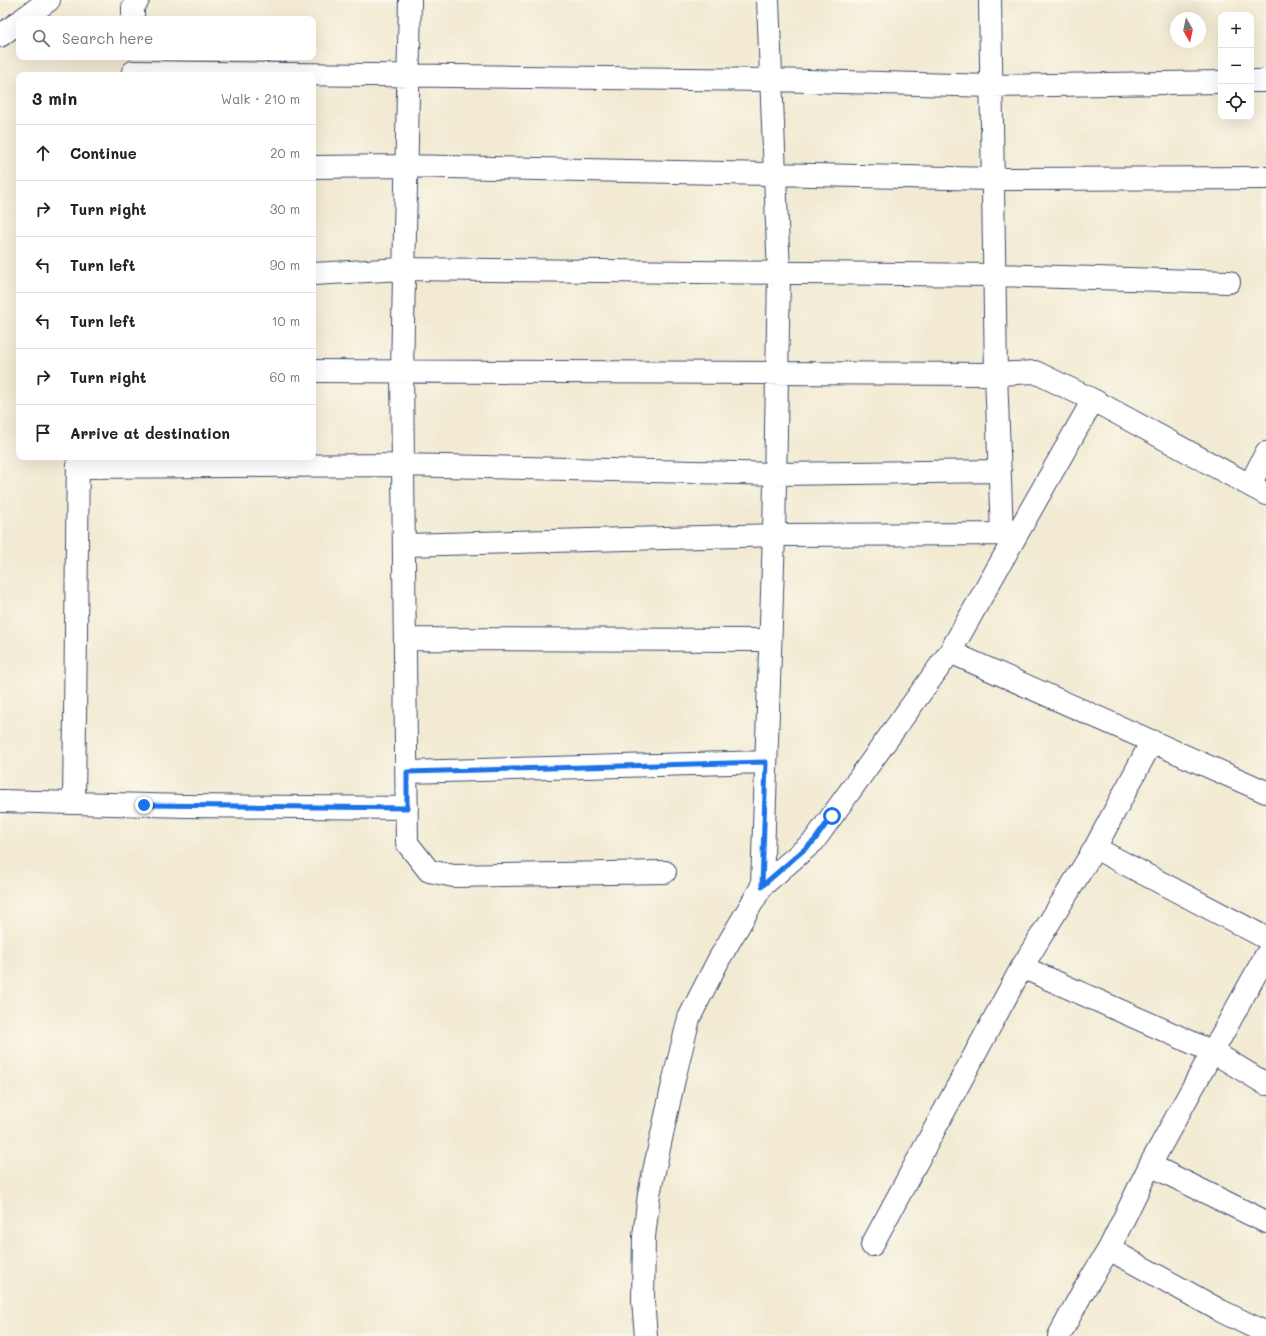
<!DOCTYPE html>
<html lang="en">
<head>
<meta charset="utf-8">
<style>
	body { margin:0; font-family:Mali,sans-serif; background:#f2f2f2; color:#222 }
	.controls { position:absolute; right:12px; top:12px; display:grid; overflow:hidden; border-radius:8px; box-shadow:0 4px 16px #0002 }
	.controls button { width:36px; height:36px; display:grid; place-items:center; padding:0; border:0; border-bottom:1px solid #e0e0e0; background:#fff; color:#222; font:20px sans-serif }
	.compass { position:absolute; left:1170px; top:12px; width:36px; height:36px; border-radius:50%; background:#fff; box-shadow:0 4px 16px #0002; rotate:171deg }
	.stop { position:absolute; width:12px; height:12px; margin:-9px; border:3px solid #1a73e8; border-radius:50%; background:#fff }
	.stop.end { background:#1a73e8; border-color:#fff; box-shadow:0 1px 4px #0008 }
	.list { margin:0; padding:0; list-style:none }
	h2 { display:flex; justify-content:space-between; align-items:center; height:52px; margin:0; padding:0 16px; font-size:17px }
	h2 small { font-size:13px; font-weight:400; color:#767676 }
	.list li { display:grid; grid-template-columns:26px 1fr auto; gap:12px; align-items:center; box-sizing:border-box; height:56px; padding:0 16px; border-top:1px solid #e0e0e0 }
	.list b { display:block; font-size:15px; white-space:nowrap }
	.list em { font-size:13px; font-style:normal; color:#767676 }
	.icon { flex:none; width:22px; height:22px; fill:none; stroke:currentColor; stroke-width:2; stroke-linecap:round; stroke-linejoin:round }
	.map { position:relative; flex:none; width:1266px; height:1336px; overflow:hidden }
	.search { position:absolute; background:#fff; box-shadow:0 4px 16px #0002; left:16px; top:16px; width:300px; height:44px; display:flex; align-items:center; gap:10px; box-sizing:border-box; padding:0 14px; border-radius:8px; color:#767676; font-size:15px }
	.panel { position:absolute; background:#fff; box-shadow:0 4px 16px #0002; left:16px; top:72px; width:300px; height:388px; border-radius:8px }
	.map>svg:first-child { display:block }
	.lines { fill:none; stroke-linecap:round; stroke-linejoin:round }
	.street-casing { stroke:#3b4b6f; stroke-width:24 }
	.street { stroke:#fff; stroke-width:22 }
	.route { stroke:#1a73e8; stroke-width:5 }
</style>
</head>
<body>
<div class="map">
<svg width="1266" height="1336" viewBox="0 0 1266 1336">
	<rect width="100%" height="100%" fill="#fbf7ec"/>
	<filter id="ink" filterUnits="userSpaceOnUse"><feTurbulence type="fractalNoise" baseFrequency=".025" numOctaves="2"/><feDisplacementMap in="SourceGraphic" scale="8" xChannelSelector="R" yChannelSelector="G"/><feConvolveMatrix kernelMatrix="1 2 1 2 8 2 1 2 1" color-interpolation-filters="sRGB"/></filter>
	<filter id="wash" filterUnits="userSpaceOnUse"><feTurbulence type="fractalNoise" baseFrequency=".012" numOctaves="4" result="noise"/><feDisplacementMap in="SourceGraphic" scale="16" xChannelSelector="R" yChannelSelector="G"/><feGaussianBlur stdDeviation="0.9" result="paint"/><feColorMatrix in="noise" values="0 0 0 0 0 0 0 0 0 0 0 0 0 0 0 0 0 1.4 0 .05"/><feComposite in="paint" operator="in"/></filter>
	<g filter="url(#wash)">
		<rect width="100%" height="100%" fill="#f2ead2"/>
	</g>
	<g filter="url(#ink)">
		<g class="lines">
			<defs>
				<path id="street" d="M410 0 402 371 407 843 429 871 454 876 665 872
					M990 0 996 374 1002 534
					M23 19 49 0
					M133 19V7L138 0
					M0 36 19 22
					M133 72 771 80 992 86 1221 82
					M1251 81H1266
					M313 167 406 166 994 179 1266 178
					M313 274 403 269 996 275 1229 282
					M313 371 996 374 1035 372 1093 400 1266 494
					M78 467 403 465 775 474 1000 471
					M1250 485 1266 453
					M405 545 774 535 1002 534 1016 535
					M405 639 770 640
					M950 652 1266 792
					M407 772 766 762
					M0 801 186 806 407 808
					M74 803 78 457
					M1095 848 1266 938
					M762 886 774 535 779 274 768 0
					M1022 967 1213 1052 1266 1084
					M1150 1165 1266 1222
					M872 1245 1022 967 1095 848 1152 741
					M1109 1249 1221 1311 1266 1333
					M646 1336 643 1301 644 1237 649 1194 674 1079 689 1018 719 959 762 886 814 841 950 652 1093 400
					M1059 1336 1082 1293 1109 1249 1150 1165 1266 955"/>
			</defs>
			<!-- street casing -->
			<use href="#street" class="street-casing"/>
			<!-- street -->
			<use href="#street" class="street"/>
		</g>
	</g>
	<g class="lines" filter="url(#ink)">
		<!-- route -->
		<path class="route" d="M144 805 407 808V772L766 762 762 886 814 841 832 816"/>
	</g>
</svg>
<div class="controls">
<button>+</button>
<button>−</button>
<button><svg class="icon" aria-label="locate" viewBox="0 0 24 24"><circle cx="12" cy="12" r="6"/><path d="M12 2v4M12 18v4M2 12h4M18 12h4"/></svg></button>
</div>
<svg class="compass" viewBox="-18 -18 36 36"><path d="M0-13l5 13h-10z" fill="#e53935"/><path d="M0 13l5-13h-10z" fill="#767676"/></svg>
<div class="stop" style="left:832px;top:816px"></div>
<div class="stop end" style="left:144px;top:805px"></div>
<div class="search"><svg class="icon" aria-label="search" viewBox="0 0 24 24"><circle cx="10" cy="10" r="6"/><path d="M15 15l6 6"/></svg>Search here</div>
<section class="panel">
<h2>3 min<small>Walk · 210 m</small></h2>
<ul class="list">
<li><svg class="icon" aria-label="ahead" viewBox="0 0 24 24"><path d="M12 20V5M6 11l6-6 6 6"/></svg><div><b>Continue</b></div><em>20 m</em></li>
<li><svg class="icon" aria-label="right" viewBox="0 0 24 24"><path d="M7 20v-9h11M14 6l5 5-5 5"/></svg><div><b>Turn right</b></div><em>30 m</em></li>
<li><svg class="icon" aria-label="left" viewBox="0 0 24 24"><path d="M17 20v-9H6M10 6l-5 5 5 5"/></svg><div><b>Turn left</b></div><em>90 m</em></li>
<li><svg class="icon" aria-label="left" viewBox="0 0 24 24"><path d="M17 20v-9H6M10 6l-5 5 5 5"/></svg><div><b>Turn left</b></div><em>10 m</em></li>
<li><svg class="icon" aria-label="right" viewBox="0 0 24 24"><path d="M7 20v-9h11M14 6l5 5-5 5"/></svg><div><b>Turn right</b></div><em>60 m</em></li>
<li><svg class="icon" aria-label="arrive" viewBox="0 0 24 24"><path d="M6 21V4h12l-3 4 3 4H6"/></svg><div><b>Arrive at destination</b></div></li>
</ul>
</section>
</div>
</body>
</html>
